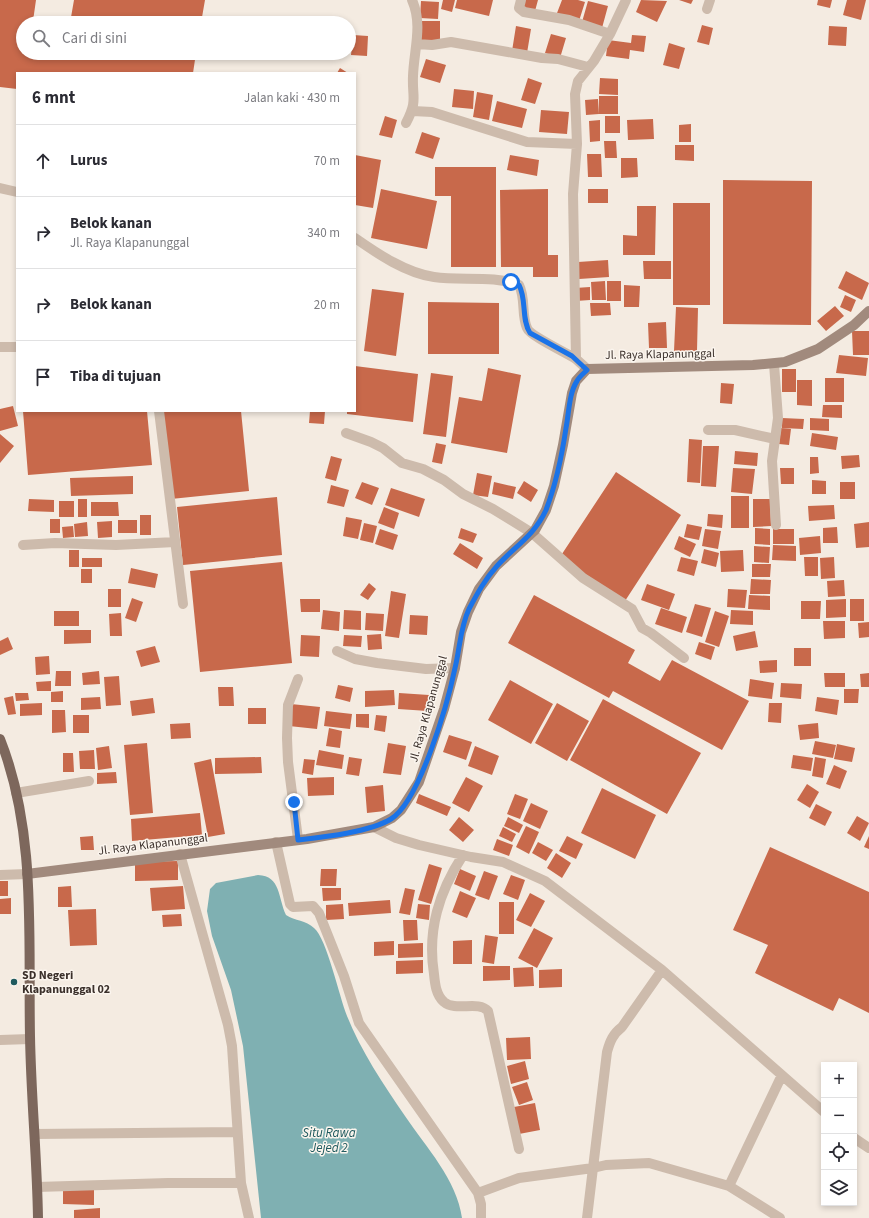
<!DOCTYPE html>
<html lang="id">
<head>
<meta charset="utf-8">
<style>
	body { margin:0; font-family:"Source Sans 3",sans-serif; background:#f2f2f3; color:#2b2b33 }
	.controls { position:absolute; right:12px; bottom:12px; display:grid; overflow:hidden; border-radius:0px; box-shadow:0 2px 6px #0003 }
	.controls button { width:36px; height:36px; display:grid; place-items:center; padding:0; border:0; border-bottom:1px solid #e1e1e2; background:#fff; color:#2b2b33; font:20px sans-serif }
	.stop { position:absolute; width:12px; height:12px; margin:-9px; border:3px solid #1a73e8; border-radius:50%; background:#fff }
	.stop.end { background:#1a73e8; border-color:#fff; box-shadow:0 1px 4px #0008 }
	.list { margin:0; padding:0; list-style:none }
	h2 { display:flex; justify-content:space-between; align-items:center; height:52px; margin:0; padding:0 16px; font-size:17px }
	h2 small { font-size:13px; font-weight:400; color:#7c7c81 }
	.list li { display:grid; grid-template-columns:26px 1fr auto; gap:12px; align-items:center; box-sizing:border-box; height:72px; padding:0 16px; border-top:1px solid #e1e1e2 }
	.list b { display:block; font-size:15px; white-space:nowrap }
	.list p { margin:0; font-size:13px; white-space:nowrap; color:#7c7c81 }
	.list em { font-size:13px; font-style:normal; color:#7c7c81 }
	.icon { flex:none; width:22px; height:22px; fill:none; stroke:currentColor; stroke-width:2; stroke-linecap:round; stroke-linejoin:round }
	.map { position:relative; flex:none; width:869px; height:1218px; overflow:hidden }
	.search { position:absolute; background:#fff; box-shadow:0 2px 6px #0003; left:16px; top:16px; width:340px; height:44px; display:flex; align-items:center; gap:10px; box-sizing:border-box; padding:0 14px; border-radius:22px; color:#7c7c81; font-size:15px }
	.panel { position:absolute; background:#fff; box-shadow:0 2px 6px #0003; left:16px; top:72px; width:340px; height:340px; border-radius:0px }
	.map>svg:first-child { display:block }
	.water { fill:#7fb0b2 }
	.building { fill:#c8694b }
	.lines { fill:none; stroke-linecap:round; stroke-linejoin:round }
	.street { stroke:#cdbbac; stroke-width:10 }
	.secondary { stroke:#a18a7d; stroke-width:10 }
	.primary { stroke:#7d675c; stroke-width:10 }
	.route { stroke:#1a73e8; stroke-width:5 }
	.poi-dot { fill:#1f5a5e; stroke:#fbf5ee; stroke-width:1.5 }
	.labels { text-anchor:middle; stroke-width:3; stroke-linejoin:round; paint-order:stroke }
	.street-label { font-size:12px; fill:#3b302b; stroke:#fbf5ee }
	.poi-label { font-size:12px; font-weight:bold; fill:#3b302b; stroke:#fbf5ee; text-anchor:start }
	.water-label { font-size:13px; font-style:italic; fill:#1f5a5e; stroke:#fbf5ee }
</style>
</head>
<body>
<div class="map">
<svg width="869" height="1218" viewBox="0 0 869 1218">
	<rect width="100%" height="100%" fill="#f4ebe1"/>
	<!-- water -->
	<path class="water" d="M258 875C281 876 278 898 286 915 295 921 306 920 314 928 327 939 339 996 347 1016 361 1051 383 1084 405 1116 426 1147 457 1180 462 1218H261L243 1046 231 990 212 936 207 911 210 889 216 883Z"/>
	<!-- building -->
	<path class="building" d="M0 0H36L33 21 41 23H23V53H196L193 73H17V89L0 87Z
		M74 0H205L201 23H70Z
		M443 0H455L452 12 441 9Z
		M457 0H493L489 16 455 8Z
		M524 0H538L535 11 522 7Z
		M562 0H578L585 2 579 21 557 13Z
		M641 0 667 1 657 22 636 12Z
		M679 0H693L691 4Z
		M818 0H832L830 8 817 5Z
		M847 0H866L861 20 843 15Z
		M421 1 439 2 438 19 420 18Z
		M588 1 608 6 602 28 582 22Z
		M419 21H440V41H419Z
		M702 25 713 28 709 45 697 42Z
		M516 26 531 29 527 53 512 51Z
		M829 26 847 27 846 46 828 45Z
		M551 34 566 38 560 58 545 53Z
		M353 35 368 36 367 56 351 55Z
		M632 35 646 36 644 52 630 50 629 59 606 56 608 40 631 43Z
		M669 43 685 48 679 69 663 65Z
		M426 59 446 65 440 83 420 77Z
		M340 68 348 73H337Z
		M528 78 542 83 535 104 521 100Z
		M600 78 618 79V95L599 94Z
		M454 89 474 91 473 109 452 107Z
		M477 92 493 95 489 120 473 117Z
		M599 96H618V114H599Z
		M598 99 599 114 586 115 585 100Z
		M497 101 527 109 522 128 492 121Z
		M541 110 569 112 567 134 539 132Z
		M385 116 397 120 392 138 379 135Z
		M605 116H620V133H605Z
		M653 119 654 139 628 140 627 120Z
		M600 120V141L590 142 589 121Z
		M691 124V142H679V125Z
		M422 132 440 138 433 159 415 153Z
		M604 141H616L617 158H605Z
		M675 145H694V161L675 160Z
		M587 154H601L602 177H588Z
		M355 155 381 160 373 208 355 205Z
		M510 155 539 160 537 176 507 170Z
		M621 158H637L638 177 621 178Z
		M435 167H496V267H451V196H435Z
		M723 180 812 181 811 325 723 324Z
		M381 189 437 201 427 249 371 238Z
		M548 189V255H558V277H533V267H501L500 190Z
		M588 189H608V203H588Z
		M673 203H710V305H673Z
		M637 206H656L655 255H623V235L637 236Z
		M608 260 609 277 579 279 578 262Z
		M643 261H671V279H644Z
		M846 271 869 283 862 300 838 288Z
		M605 281 606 300H592L591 282Z
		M607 281H621V301H607Z
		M624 285 640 286 639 307H624Z
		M590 287V300L576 301 575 288Z
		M372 289 404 293 396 356 364 351Z
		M845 295 856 300 851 312 840 307Z
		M428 302 499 303V354H428Z
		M590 303H610L611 315 591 316Z
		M835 306 844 316 826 331 817 321Z
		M676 307 698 308 697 351H674Z
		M666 322 667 348H649L648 323Z
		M852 331H869V355H853Z
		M839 355 868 358 866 376 836 373Z
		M355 366 418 374 413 422 347 414V411H355Z
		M488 368 521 375 507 453 451 443 459 397 482 401Z
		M782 369H796V392H782Z
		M431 373 453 376 446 437 423 434Z
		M825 378H844V402H825Z
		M797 380H812V406L797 405Z
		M721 383 734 384 732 404 720 403Z
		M823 405H842V418L822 417Z
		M13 406 18 426 0 431V409Z
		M23 411H147L152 465 28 475Z
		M162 411H241L249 491 171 499Z
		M310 411H325L324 424 309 423Z
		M782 418 804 419 803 429 782 428Z
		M810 418 829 419V431L810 430Z
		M781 428 791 429 789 445 779 444Z
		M812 433 838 437 836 450 810 446Z
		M0 434 14 446 0 463Z
		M689 439 702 440 700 483 687 482Z
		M436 443 446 445 442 464 432 462Z
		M703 446H719L716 487 701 486Z
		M735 451 758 453 757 466 734 464Z
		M859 455 860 467 842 469 841 456Z
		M331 456 342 459 336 481 325 478Z
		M810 457H818L819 473 810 474Z
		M733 468 755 469 752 494 731 492Z
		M780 468H794V484H781Z
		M616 472 681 515 625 601 560 557Z
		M477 473 492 476 488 497 473 495Z
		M133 476V494L71 496 70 478Z
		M812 480 826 481V494H812Z
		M524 481 538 490 531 502 517 493Z
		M362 482 379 488 372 505 355 498Z
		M494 482 516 487 513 499 492 494Z
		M840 482H855V499H840Z
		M331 485 349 490 344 507 327 503Z
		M391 488 425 499 419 517 385 505Z
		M731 496H749V528H731Z
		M277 497 282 555 183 565 177 507Z
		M29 499 54 500V512L28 511Z
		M78 499H87V517H78Z
		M753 499H770L771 526 753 527Z
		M59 501H74V517H59Z
		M91 502H118L119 516H91Z
		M834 505 835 519 809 521 808 506Z
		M384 507 399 513 394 529 378 523Z
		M708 514 723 515 722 528 707 526Z
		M140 515H151V535H140Z
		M346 517 362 520 358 539 343 536Z
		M50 519H60V533H50Z
		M118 520H137V533H118Z
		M112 521V537L98 538 97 522Z
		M87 522 88 536 75 537 74 524Z
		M869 522V547L856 548 854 524Z
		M364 523 377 526 373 543 360 540Z
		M687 524 702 527 699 540 684 537Z
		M73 526 74 537 63 538 62 527Z
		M837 527 838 543H823V528Z
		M461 528 477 534 473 543 458 538Z
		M755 528 770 529V545L755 544Z
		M380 529 398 535 393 550 375 544Z
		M705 529 721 531 718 549 702 546Z
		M773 529H794V544H773Z
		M679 536 696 544 690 557 674 549Z
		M820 536 821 553 800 555 799 538Z
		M460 543 483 558 477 569 453 554Z
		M773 545 796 546V561L772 560Z
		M754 546 770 547 769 563 754 562Z
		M704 549 719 553 716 567 701 563Z
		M69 550H79V567H69Z
		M743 550 744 571 721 572 720 551Z
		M681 557 698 561 694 576 677 571Z
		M804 557H818V576H805Z
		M834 557 835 578 821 579 820 558Z
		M82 558H102V567H82Z
		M282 562 292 663 200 672 190 571Z
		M752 564H771L770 577H752Z
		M131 568 158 574 155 588 128 583Z
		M81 569H92V583H81Z
		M751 579 771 580 770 594H750Z
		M844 580 845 596 828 597 827 581Z
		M369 583 376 589 368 600 360 595Z
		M647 584 675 594 669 610 641 600Z
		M108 589H121V607H108Z
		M728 589 747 590 745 608 727 607Z
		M391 591 406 594 399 638 385 636Z
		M534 595 635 650 628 663 660 681 672 660 749 701 722 750 613 691 609 698 508 643Z
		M749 595 770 596V610L748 609Z
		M132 598 143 602 136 622 125 618Z
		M300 599H320V612H301Z
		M846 599V617L826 618V600Z
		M850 599H864V621H850Z
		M801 601H821L820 619H801Z
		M695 604 711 608 702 637 686 632Z
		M661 608 687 617 682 633 655 624Z
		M323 610 340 612 339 631 321 629Z
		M344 610 361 611V630L343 629Z
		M731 610 753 611V625L730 624Z
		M54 611H79V626H54Z
		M715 611 729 616 719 647 705 642Z
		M121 613 122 636H110L109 614Z
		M366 613 384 614 383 631 365 630Z
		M410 615 428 616 427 635 409 634Z
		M823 621H845V638L824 639Z
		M869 622V637L859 638 858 623Z
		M64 630H91V643L64 644Z
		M755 631 758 647 736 651 733 636Z
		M381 634 382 649 368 650 367 635Z
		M301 635 320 636 319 657 300 656Z
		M344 635 362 636 361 647 343 646Z
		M8 637 13 649 0 655V641Z
		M699 642 715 647 711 660 695 654Z
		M155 646 160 662 141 667 136 651Z
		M794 648H811V666H794Z
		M49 656 50 674 36 675 35 657Z
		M777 660V672L760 673 759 661Z
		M56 671H71V686H55Z
		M99 671 100 684 83 685 82 673Z
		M824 673H845V687H825Z
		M869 673V687H861L860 674Z
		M119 676 121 705 106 706 104 677Z
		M750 679 774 683 772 699 748 696Z
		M510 680 553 704 531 744 488 720Z
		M51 681V691H37L36 682Z
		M781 683 802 684 801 699 780 697Z
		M338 685 353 688 350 702 335 698Z
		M218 687H233L234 706H219Z
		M844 689H859L858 703H844Z
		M394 690 395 705 365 707V691Z
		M63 691V702H51V692Z
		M15 693H28L29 700 16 701Z
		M399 693 429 695 428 711 398 709Z
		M13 696 16 714 8 715 4 698Z
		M100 697 101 709 81 710V698Z
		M817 697 839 700 837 715 815 711Z
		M153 698 155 713 132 716 130 701Z
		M603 699 701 753 667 814 570 760Z
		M42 703V715L20 716V704Z
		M557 703 589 721 567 761 535 743Z
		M769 703H782L781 723 768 722Z
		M291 704 320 707 317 729 289 726Z
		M248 708H266V724H248Z
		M52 710H65L66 732 52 733Z
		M326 711 352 714 350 729 324 726Z
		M356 714H369V728L356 727Z
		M73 715H89V733H73Z
		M376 715 387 716 385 732 374 730Z
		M190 723 191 738 171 739 170 724Z
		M818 723 819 738 800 740 798 725Z
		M329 728 342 731 340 748 326 746Z
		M449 735 472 742 466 760 443 752Z
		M815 741 836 745 833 758 812 754Z
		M147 743 153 813 130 815 124 745Z
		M388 743 406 746 401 775 383 773Z
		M837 744 855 748 852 762 834 759Z
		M109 746 112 768 98 770 96 748Z
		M475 746 499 756 492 775 468 766Z
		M94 750 95 769H80L79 751Z
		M319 750 344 755 342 769 316 765Z
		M63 753H73L74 772H63Z
		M793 755 813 758 811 771 791 768Z
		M261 757 262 773 215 774V758Z
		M349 757 362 759 359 776 346 774Z
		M815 757 826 759 823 778 812 776Z
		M211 759 225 834 208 837 194 763Z
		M304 759 315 760 313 775 302 773Z
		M834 765 847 771 840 789 826 784Z
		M116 772 117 783 97 784V773Z
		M334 777V795L308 796 307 778Z
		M466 777 483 786 469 812 452 803Z
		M807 784 819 792 810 808 797 800Z
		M383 785 385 811 367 813 365 787Z
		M602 788 656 815 635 859 581 833Z
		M419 794 451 807 447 816 416 803Z
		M515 794 528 799 520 819 507 814Z
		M531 803 548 811 540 829 523 821Z
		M816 804 832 812 825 826 809 818Z
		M200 813 202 835 132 841 131 819Z
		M857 816 869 823 860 841 847 833Z
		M459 817 474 830 463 842 449 830Z
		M508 817 523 825 519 833 504 826Z
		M526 826 539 832 529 854 516 847Z
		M503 827 516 834 512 842 499 836Z
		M93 836 94 850H81L80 837Z
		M567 836 583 844 576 859 559 851Z
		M869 836V849L864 847Z
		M497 839 513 845 509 856 493 850Z
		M538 842 553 850 546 861 532 853Z
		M770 847 869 892V1013L839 998 833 1011 755 973 768 945 733 930Z
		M556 853 571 863 562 878 547 868Z
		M178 861V880L135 881V862Z
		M429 864 442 868 431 904 418 900Z
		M321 869H337L336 886H320Z
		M460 869 476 876 470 891 454 884Z
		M484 871 498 876 489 900 475 895Z
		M511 875 525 880 518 900 503 894Z
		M0 881H8V896H0Z
		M71 886 72 907H58V887Z
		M183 886 185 909 152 911 150 888Z
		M322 888H341V900L323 901Z
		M405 888 415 890 410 915 399 913Z
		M460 891 476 898 467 918 452 912Z
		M530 893 545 901 531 927 516 920Z
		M11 898V914H0V899Z
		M390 900 391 913 349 916 348 903Z
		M499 902H514V934H499Z
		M343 904 344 919 326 920V905Z
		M418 904 430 905 429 920 416 918Z
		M96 909 97 945 70 946 68 910Z
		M181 914 182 926 163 927 162 915Z
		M403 920H417L418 940 404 941Z
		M534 928 553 938 537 968 518 958Z
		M485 935 498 937 494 964 482 962Z
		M472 940V964H453V941Z
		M394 941V955L374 956V942Z
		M423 943V957L398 958V944Z
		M423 960V973L396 974V961Z
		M483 966H510V980L483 981Z
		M533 967 534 986 514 987 513 968Z
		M562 969V987L539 988V970Z
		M530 1037 531 1059 507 1060 506 1038Z
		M525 1061 529 1079 511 1084 507 1066Z
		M527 1082 533 1100 519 1105 512 1087Z
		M535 1103 540 1130 519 1134 514 1107Z
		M63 1189H94V1205L63 1204Z
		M100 1208V1218H74V1210Z"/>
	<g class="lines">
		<!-- street -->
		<path class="street" d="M521 0 519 8 524 12 569 20 610 34
			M707 9 710 0
			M417 44 432 45 451 42 542 58 558 59 588 67
			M413 111 432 112 527 142 577 144
			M406 123C418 100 412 98 413 76 414 49 423 25 412 0
			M0 188 17 192
			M355 238C378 254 406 273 434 277 462 281 493 275 519 285 526 299 521 314 527 328 530 336 567 353 576 359
			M0 347H17
			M774 364 778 418 772 461 776 525
			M587 369 576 359 573 194 577 144 575 94 578 81 594 61 610 34 626 0
			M159 411 183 604
			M708 430H735L775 439
			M346 433 371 442 383 448 402 463 423 469 444 480 463 494 493 509 532 533 583 578 632 609 642 628 651 633 684 658
			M23 545 55 543 116 545 175 542
			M337 651 355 659 377 663 426 669 455 668
			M16 793 89 781
			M374 827 396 838 419 845 471 857 503 862 545 881 662 970 824 1112
			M298 839 288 762 287 738 288 705 298 679
			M276 842 290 904 293 907 313 906 319 913 344 976 359 1023 478 1193 481 1204V1218
			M180 854 228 1025 232 1046 241 1183 249 1218
			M463 855C439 892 427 930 434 974 435 984 436 995 444 1002 456 1012 478 1000 488 1011L519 1149
			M0 875 27 874
			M0 1040 30 1039
			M35 1134 237 1132
			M854 1138 869 1148
			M729 1186 782 1075
			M37 1187 168 1183H241
			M478 1193 519 1178 593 1168 607 1052C610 1041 613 1034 622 1027L662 970
			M587 1218 593 1168 606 1165 649 1163 729 1186 780 1218"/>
		<!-- secondary -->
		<path class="secondary" d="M27 874 307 839 374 827 392 818 401 810 419 782 444 709 455 668 461 632 468 612 479 589 496 566 535 530 546 510 554 486 563 445 572 393 576 381 587 369 753 365 785 362 818 349 854 325 869 311"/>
		<!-- primary -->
		<path class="primary" d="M0 739C37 832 28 938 30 1036 31 1097 37 1157 38 1218"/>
	</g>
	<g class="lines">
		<!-- route -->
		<path class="route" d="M294 802 298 840C324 837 370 832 391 819 420 801 448 702 455 668 460 648 460 628 469 609 477 594 485 579 497 566 515 546 534 536 546 510 556 484 562 455 566 428 569 413 569 393 577 381 579 377 584 373 587 370L572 356 530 333C521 319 527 300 519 285L511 282"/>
	</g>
	<!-- markers -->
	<circle class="poi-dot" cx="14" cy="982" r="4"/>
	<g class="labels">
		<!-- street labels -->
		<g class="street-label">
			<text transform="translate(660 354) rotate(-1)" y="4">Jl. Raya Klapanunggal</text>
			<text transform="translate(428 709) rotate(-74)" y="4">Jl. Raya Klapanunggal</text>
			<text transform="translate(153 844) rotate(-7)" y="4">Jl. Raya Klapanunggal</text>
		</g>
		<!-- poi labels -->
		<g class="poi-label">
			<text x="22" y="979">SD Negeri<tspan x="22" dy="14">Klapanunggal 02</tspan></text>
		</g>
		<!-- water labels -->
		<g class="water-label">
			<text x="329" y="1137">Situ Rawa<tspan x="329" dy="15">Jejed 2</tspan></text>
		</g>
	</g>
</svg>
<div class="controls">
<button>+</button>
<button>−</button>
<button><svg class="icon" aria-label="locate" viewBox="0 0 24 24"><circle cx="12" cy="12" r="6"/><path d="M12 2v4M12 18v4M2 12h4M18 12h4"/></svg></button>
<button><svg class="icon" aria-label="layers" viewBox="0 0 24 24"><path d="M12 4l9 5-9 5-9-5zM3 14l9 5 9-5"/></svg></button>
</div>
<div class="stop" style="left:511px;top:282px"></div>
<div class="stop end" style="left:294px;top:802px"></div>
<div class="search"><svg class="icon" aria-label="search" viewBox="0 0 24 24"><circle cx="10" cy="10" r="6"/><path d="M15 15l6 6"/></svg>Cari di sini</div>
<section class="panel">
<h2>6 mnt<small>Jalan kaki · 430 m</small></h2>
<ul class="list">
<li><svg class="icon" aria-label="ahead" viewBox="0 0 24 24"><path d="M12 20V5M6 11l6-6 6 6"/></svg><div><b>Lurus</b></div><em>70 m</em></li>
<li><svg class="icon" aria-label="right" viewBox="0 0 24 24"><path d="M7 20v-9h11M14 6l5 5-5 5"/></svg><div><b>Belok kanan</b><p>Jl. Raya Klapanunggal</p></div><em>340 m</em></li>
<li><svg class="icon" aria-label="right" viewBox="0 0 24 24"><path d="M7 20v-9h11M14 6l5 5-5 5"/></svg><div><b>Belok kanan</b></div><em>20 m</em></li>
<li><svg class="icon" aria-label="arrive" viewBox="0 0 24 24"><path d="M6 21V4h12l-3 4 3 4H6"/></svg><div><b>Tiba di tujuan</b></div></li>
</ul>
</section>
</div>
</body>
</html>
